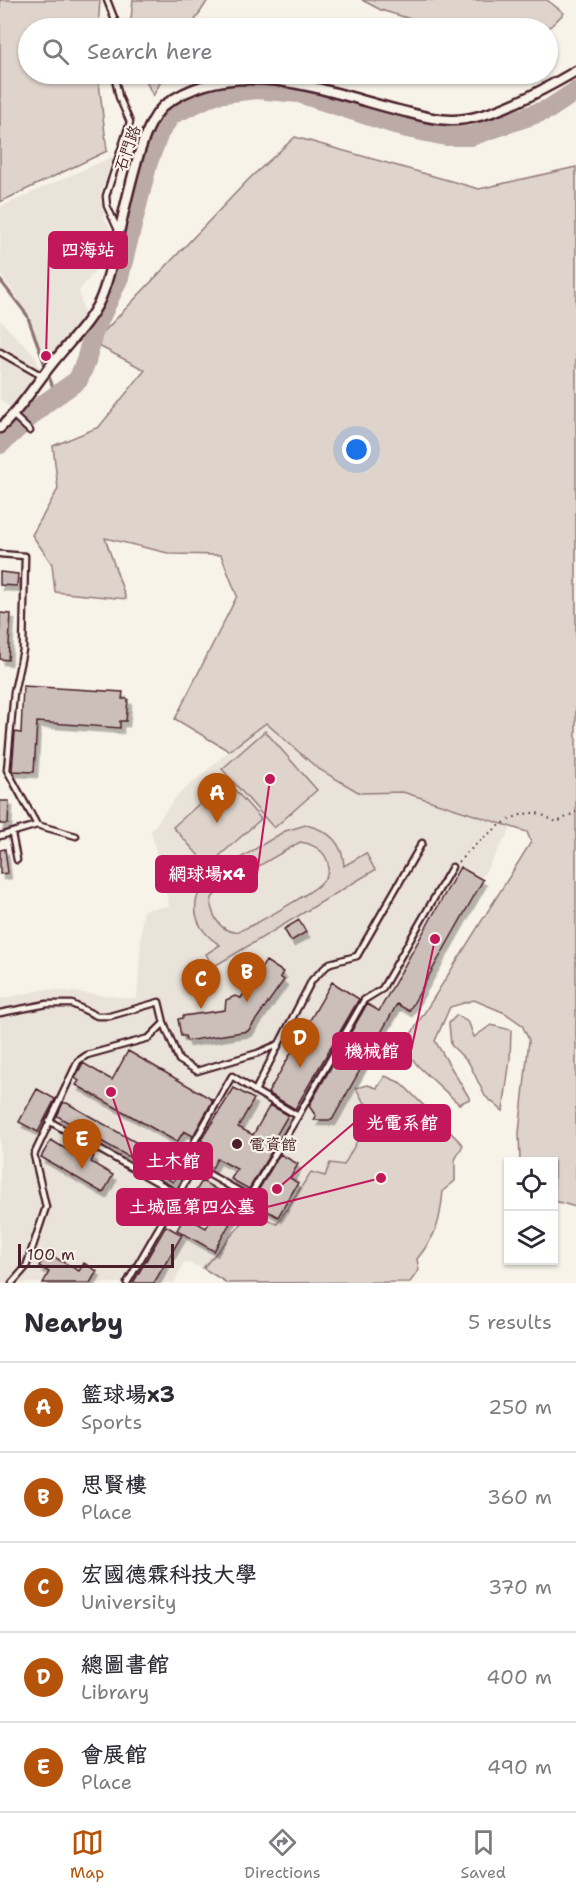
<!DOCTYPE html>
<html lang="en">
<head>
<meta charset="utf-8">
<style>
	body { margin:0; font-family:"Shantell Sans","LXGW WenKai TC",sans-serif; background:#f2f2f3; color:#2b2b33 }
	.controls { position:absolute; right:18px; bottom:18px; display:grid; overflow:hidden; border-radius:0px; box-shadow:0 2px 4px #0004 }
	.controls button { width:54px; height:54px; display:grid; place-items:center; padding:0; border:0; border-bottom:2px solid #e1e1e2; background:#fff; color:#2b2b33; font:30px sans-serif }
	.scale { position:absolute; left:18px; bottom:15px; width:156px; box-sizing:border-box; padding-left:6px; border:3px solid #4a1f2b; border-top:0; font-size:16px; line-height:21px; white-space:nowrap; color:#4a1f2b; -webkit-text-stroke:4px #f7f3e8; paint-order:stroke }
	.you { position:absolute; left:357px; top:450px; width:21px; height:21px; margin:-15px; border:4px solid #fff; border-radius:50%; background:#1a73e8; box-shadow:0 0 0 9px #1a73e833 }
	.badge { display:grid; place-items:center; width:39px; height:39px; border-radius:50%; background:#b45309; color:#fff; font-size:20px; font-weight:700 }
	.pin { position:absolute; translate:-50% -50px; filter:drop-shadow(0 2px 3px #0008) }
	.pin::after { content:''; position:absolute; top:32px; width:21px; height:18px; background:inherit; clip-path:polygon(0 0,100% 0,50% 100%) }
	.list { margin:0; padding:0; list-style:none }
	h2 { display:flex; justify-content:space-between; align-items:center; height:78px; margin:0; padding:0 24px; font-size:26px }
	h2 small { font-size:20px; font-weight:400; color:#7c7c81 }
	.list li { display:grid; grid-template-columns:39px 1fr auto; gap:18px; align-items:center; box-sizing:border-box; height:90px; padding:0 24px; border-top:2px solid #e1e1e2 }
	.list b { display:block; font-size:22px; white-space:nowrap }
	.list p { margin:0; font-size:20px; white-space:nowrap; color:#7c7c81 }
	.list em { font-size:20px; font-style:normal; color:#7c7c81 }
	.icon { flex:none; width:33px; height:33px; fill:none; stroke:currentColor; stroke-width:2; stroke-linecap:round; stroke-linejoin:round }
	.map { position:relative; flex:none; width:576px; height:1283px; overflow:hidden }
	.search { position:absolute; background:#fff; box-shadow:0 2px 4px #0004; left:18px; right:18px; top:18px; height:66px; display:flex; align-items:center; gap:15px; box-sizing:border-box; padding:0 21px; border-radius:33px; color:#7c7c81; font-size:22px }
	.sheet { height:528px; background:#fff }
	nav { display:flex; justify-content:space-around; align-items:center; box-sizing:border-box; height:84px; border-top:2px solid #e1e1e2; background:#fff; font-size:16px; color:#7c7c81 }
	nav a { display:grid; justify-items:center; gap:3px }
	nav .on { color:#b45309 }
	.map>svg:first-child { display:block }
	.built { fill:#eae3da }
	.green { fill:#ded4cc; stroke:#947a7c; stroke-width:1.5; fill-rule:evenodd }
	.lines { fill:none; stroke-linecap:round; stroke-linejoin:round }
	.stream { stroke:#8e7275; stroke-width:3 }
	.river { stroke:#bcaaa7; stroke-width:20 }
	.building { fill:#ccbfb9; stroke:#4a1f2b; stroke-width:1.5; filter:url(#shadow) }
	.lane-casing { stroke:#4a1f2b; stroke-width:9 }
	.street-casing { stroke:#4a1f2b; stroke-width:13 }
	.path { stroke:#4a1f2b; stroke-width:2; stroke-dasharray:1.5 4.5; stroke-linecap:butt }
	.lane { stroke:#f7f3e8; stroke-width:4.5 }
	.street { stroke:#f7f3e8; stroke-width:8 }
	.poi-dot { fill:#4a1f2b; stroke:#f7f3e8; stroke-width:2 }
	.labels { text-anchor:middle; stroke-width:4.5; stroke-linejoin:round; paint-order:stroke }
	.street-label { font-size:16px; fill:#4a1f2b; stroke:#f7f3e8 }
	.poi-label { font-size:16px; fill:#4a1f2b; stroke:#f7f3e8; text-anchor:start }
	.leader { fill:none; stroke:#c2185b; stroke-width:2 }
	.callout-dot { fill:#c2185b; stroke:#f7f3e8; stroke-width:2 }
	.callout { fill:#c2185b; stroke:#c2185b; stroke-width:2 }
	.callout-label { font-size:18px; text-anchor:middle; font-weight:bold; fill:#fff }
</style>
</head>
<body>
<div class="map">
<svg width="576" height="1283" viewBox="0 0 576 1283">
	<defs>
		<filter id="shadow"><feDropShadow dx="3.5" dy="5.5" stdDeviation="0" flood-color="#0004"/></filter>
	</defs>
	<rect width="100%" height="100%" fill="#f7f3e8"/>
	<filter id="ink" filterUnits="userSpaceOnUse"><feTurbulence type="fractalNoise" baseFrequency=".0167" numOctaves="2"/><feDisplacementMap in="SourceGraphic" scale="12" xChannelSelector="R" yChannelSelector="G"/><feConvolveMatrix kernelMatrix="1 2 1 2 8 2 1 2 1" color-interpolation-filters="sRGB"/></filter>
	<g filter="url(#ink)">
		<!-- built -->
		<path class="built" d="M114 156 100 195 105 219 112 231 64 241 71 261 92 257 96 269 79 291 84 316 47 365 16 296 0 274V207Z
			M0 320 36 357 41 372 12 409 0 400Z
			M266 723 317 768 360 793 403 792 512 827 356 1088 363 1101 375 1110 344 1165 325 1176 311 1173 276 1224 252 1212 203 1268 184 1262 174 1283H0V999L46 989 137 999 143 910 169 906 151 831 176 797 229 751Z"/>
		<!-- green -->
		<path class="green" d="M0 0H100L98 28H28V74H98L107 151 0 202Z
			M133 0H208L190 28H130Z
			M362 0H547L564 13 548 29 440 28 381 10Z
			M143 74H165L153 96Z
			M295 137 479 189 576 167V1207L554 1201V1162L520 1161 519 1133 529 1040 522 1025 505 1013 474 1000 450 1007 435 1041 470 1099 459 1104 418 1066 403 1047 531 842 527 832 403 792 360 793 317 768 266 723 229 751 175 719 237 596 221 555 172 554 105 538 126 599 55 592 52 564 32 535 58 489 53 446 99 427 145 370 93 343 249 179Z
			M265 731 317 790 274 828 222 769Z
			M226 780 261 819 208 866 173 827Z
			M306 825C328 830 343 843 344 866L366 853 375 870 213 967 206 954 220 945C193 928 188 904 207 878L285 831ZM300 842C321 844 339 864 321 883 314 891 243 933 234 932 220 930 214 918 211 906L212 898 221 888Z
			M457 1015 469 1023 474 1037 491 1025 511 1030 510 1059 503 1111 485 1096 469 1063 451 1045 449 1023Z
			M385 1076 401 1083 463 1145 455 1160V1181L443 1191C440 1223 437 1234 417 1259L419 1270 410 1282 227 1283 203 1268 252 1212 277 1224 311 1172 325 1176 330 1163 344 1165 374 1110 363 1101 356 1088 368 1085 377 1088Z"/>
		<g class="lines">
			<!-- stream -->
			<path class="stream" d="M0 280 27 315 56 396"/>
			<!-- river -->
			<path class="river" d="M0 444 44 404 78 380 86 361 93 333 119 277 148 162 159 133 171 115 215 94 256 89 299 93 407 128 446 136H471L549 109 576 91"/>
		</g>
		<!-- building -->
		<path class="building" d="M0 572 18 574 17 586 0 585Z
			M0 613 11 614 8 660 0 659Z
			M23 686 123 692 122 699H128L126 721H120V728L37 722 34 772 12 771 15 732 21 733Z
			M0 801H9L8 824H0Z
			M5 849 8 873 0 874V850Z
			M460 867 483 880 409 1011 397 1004 332 1120H314L316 1116 309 1106 367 1004 379 1011Z
			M299 920 306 932 291 941 284 929Z
			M266 961 283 972 280 977 284 980 248 1031 187 1041 185 1036H181L178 1019 183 1018V1016L225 1010 226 1000 235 996 241 998Z
			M332 982 359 999 295 1109 268 1093Z
			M128 1051 213 1100 193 1136 184 1131 177 1142 76 1085 79 1081 75 1078 83 1063 112 1080Z
			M234 1088 254 1099 238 1127 253 1135 270 1105 288 1115 269 1148 273 1149 249 1189 231 1179 237 1169 220 1160 217 1159 212 1168 195 1158 204 1142 201 1140Z
			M37 1089 55 1099 38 1132 19 1122Z
			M63 1103H67L181 1168 173 1182 57 1116Z
			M51 1140 69 1151 73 1144 94 1156 91 1162 113 1175 103 1193 41 1157Z
			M280 1154 298 1164 290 1178 298 1183 278 1217 262 1208 266 1200 256 1194Z
			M202 1181 241 1204 214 1251 177 1230 185 1216 206 1228 216 1211 192 1197Z
			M166 1226 182 1235 154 1283H133Z
			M47 1253 79 1271 84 1263 97 1271 90 1283H43L49 1272 39 1266Z"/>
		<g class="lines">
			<defs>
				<path id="lane" d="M107 0 118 28
					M114 74 119 97 130 122 106 196 107 206 118 230
					M0 352 42 376
					M14 416 30 431
					M0 554 25 556 23 650 14 692 7 770 37 825
					M12 834 17 860
					M0 836 37 825 76 836
					M0 1013 47 1004H72L97 1016H110L159 1002 164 1023 179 1060 197 1071 258 1053 279 1044 312 980 330 963 357 956 422 843
					M255 1091 298 1116 249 1197 184 1160 232 1076 255 1091 279 1044
					M298 1116 364 1000 382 989 452 867
					M49 1121 178 1194
					M12 1283 26 1267 46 1207 34 1155 78 1061 87 1055 149 1038 164 1023
					M127 1283 195 1165"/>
				<path id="street" d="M0 428C20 410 34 386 51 365 68 343 88 325 100 300 120 256 132 129 166 104 236 54 323 91 398 110 415 114 433 120 451 120 488 121 545 89 576 71"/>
			</defs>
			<!-- lane casing -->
			<use href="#lane" class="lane-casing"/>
			<!-- street casing -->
			<use href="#street" class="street-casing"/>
			<!-- path -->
			<path class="path" d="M458 862C475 845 509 811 535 813 541 813 551 820 557 822L576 812"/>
			<!-- lane -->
			<use href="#lane" class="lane"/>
			<!-- street -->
			<use href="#street" class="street"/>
		</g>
	</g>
	<!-- markers -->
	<circle class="poi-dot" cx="237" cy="1144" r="6"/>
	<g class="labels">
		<!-- street labels -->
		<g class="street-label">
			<text transform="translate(127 148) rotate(-70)" y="6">石門路</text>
		</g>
		<!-- poi labels -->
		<g class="poi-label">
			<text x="249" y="1150">電資館</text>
		</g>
	</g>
	<!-- callouts -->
	<path class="leader" d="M46 356L49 250M270 779L257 874M435 939L411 1051M277 1189L354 1123M111 1092L134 1161M381 1178L267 1207"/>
	<g class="callout-dot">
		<circle cx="46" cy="356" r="6"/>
		<circle cx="270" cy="779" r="6"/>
		<circle cx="435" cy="939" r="6"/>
		<circle cx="277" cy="1189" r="6"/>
		<circle cx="111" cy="1092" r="6"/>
		<circle cx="381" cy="1178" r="6"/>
	</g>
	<g class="callout">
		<rect x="49" y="232" width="78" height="36" rx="6"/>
		<rect x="156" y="856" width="101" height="36" rx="6"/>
		<rect x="333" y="1033" width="78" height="36" rx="6"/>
		<rect x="354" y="1105" width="96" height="36" rx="6"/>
		<rect x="134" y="1143" width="78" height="36" rx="6"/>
		<rect x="117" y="1189" width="150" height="36" rx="6"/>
	</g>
	<g class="callout-label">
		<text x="88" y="256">四海站</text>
		<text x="207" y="880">網球場x4</text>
		<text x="372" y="1057">機械館</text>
		<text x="402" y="1129">光電系館</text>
		<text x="173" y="1167">土木館</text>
		<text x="192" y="1213">土城區第四公墓</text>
	</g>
</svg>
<div class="controls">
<button><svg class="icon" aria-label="locate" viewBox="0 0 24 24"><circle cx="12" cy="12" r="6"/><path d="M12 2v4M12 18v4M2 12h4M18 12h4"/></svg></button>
<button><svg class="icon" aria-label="layers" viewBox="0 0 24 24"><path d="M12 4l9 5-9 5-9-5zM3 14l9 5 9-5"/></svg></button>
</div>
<div class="scale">100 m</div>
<div class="you"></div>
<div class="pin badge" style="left:217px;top:823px">A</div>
<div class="pin badge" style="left:247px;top:1002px">B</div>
<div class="pin badge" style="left:201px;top:1009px">C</div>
<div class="pin badge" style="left:300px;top:1068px">D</div>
<div class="pin badge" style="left:82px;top:1169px">E</div>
<div class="search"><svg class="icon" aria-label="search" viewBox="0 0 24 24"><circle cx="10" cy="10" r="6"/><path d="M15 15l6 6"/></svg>Search here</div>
</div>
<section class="sheet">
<h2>Nearby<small>5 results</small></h2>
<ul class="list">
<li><span class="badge">A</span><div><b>籃球場x3</b><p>Sports</p></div><em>250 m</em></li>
<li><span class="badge">B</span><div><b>思賢樓</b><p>Place</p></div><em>360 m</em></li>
<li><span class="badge">C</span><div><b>宏國德霖科技大學</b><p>University</p></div><em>370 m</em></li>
<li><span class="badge">D</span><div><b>總圖書館</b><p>Library</p></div><em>400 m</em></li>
<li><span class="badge">E</span><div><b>會展館</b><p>Place</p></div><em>490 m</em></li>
</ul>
</section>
<nav>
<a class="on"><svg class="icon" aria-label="map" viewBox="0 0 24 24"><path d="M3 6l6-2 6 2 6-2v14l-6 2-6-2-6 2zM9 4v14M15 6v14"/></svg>Map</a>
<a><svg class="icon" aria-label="directions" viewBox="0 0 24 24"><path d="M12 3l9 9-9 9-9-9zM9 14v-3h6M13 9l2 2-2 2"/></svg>Directions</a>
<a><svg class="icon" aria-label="saved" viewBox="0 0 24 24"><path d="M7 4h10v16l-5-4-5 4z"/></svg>Saved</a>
</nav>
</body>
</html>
